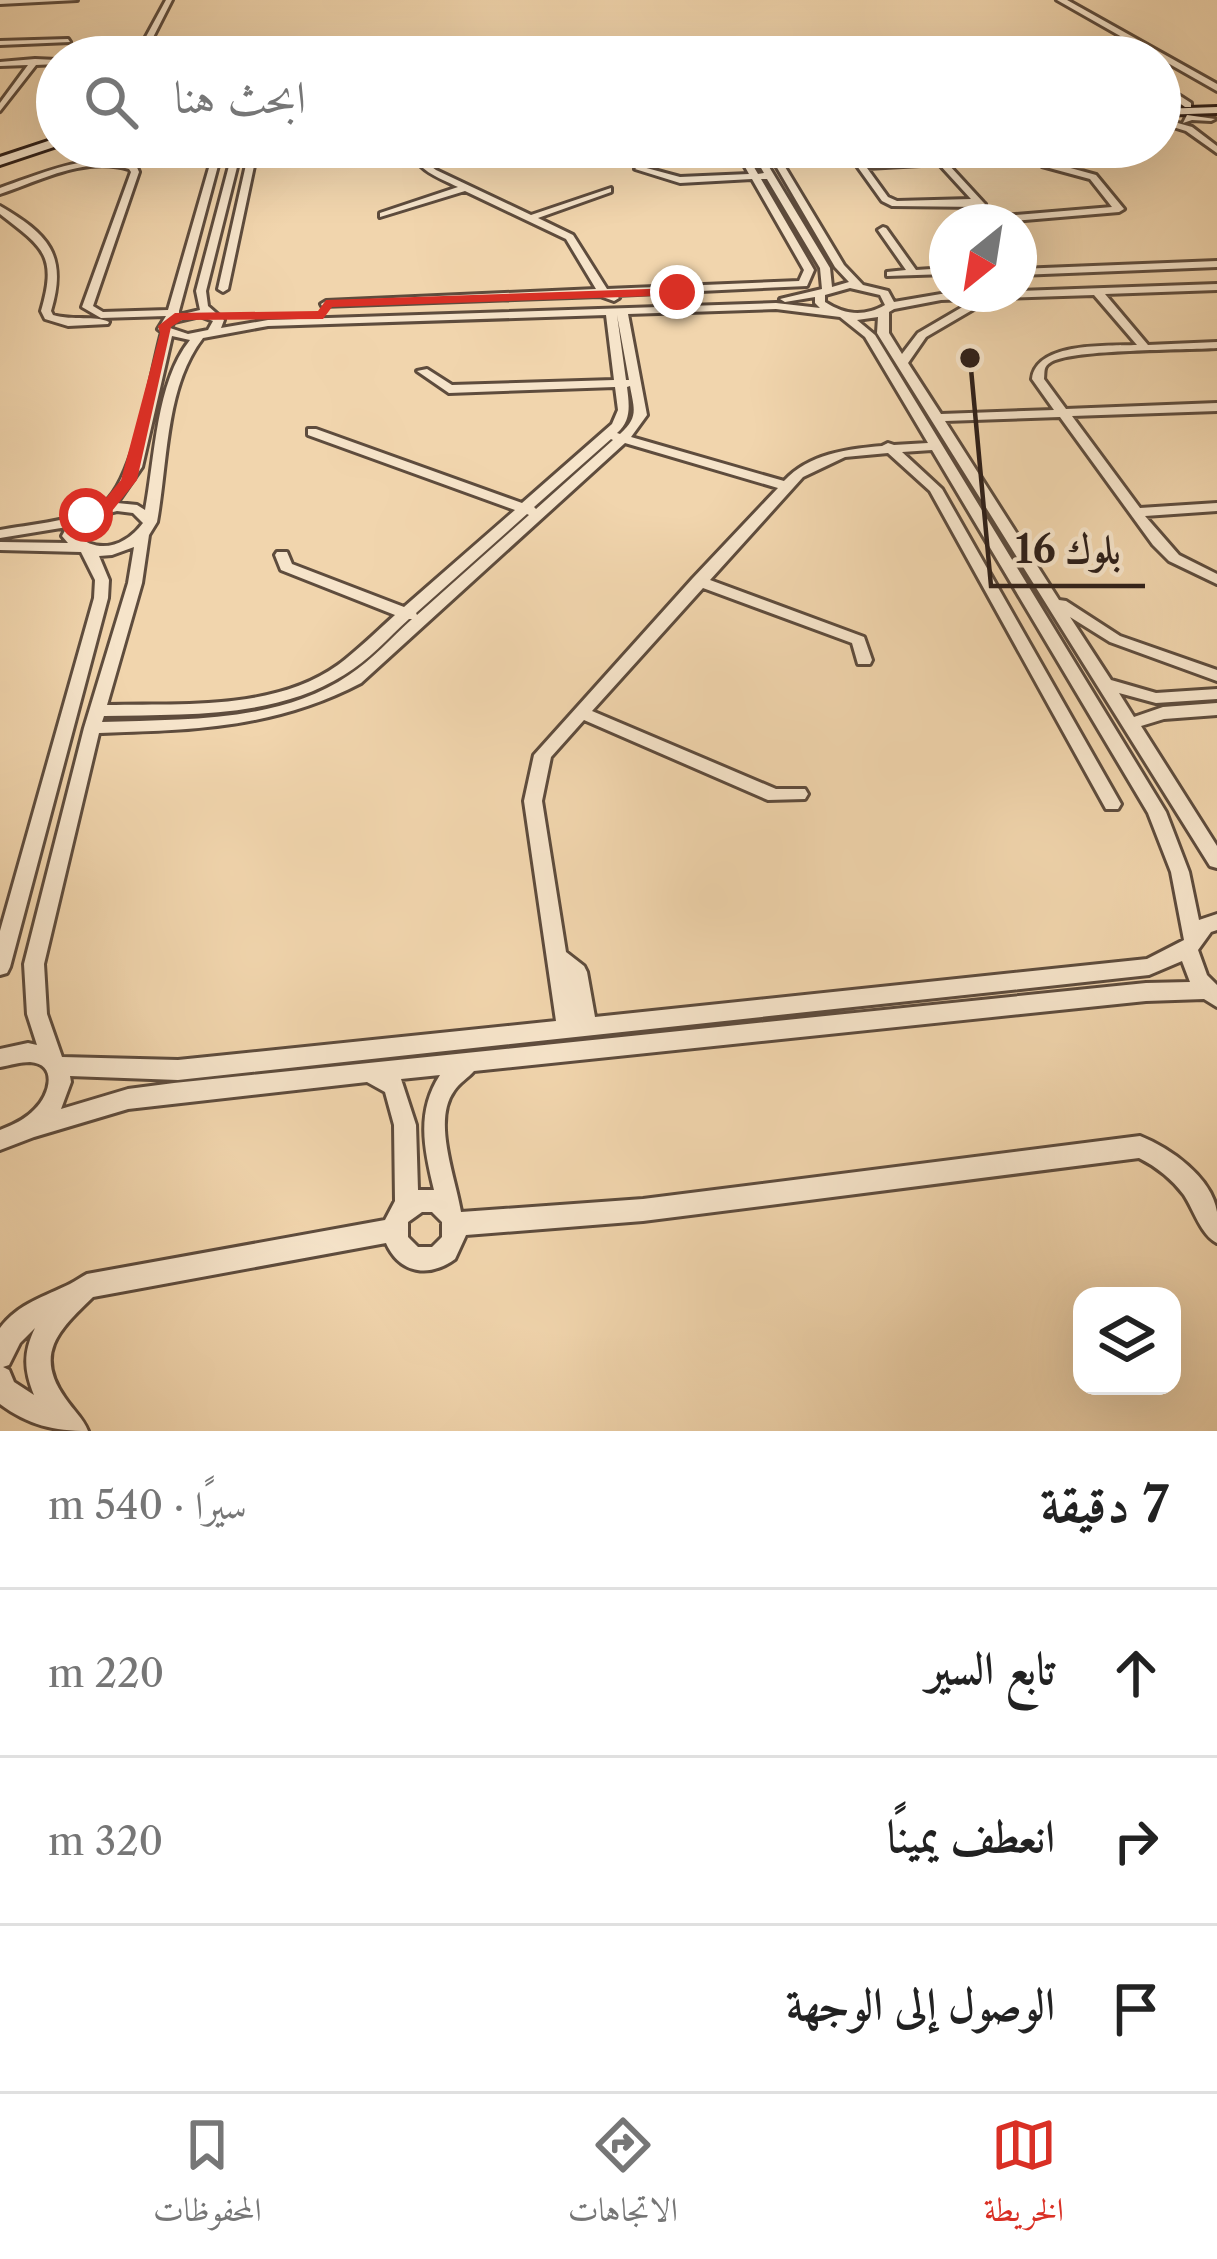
<!DOCTYPE html>
<html lang="ar">
<head>
<meta charset="utf-8">
<style>
	body { margin:0; font-family:"Libre Caslon Text",Amiri,serif; background:#f2f2f2; color:#222; direction:rtl }
	.controls { position:absolute; right:36px; bottom:36px; display:grid; overflow:hidden; border-radius:24px; box-shadow:0 12px 48px #0002 }
	.controls button { width:108px; height:108px; display:grid; place-items:center; padding:0; border:0; border-bottom:3px solid #e0e0e0; background:#fff; color:#222; font:60px sans-serif }
	.compass { position:absolute; left:929px; top:204px; width:108px; height:108px; border-radius:50%; background:#fff; box-shadow:0 12px 48px #0002; rotate:210deg }
	.stop { position:absolute; width:36px; height:36px; margin:-27px; border:9px solid #d93025; border-radius:50%; background:#fff }
	.stop.end { background:#d93025; border-color:#fff; box-shadow:0 3px 12px #0008 }
	.list { margin:0; padding:0; list-style:none }
	h2 { display:flex; justify-content:space-between; align-items:center; height:156px; margin:0; padding:0 48px; font-size:51px }
	h2 small { font-size:39px; font-weight:400; color:#767676 }
	.list li { display:grid; grid-template-columns:78px 1fr auto; gap:36px; align-items:center; box-sizing:border-box; height:168px; padding:0 48px; border-top:3px solid #e0e0e0 }
	.list b { display:block; font-size:45px; white-space:nowrap }
	.list em { font-size:39px; font-style:normal; color:#767676 }
	.icon { flex:none; width:66px; height:66px; fill:none; stroke:currentColor; stroke-width:2; stroke-linecap:round; stroke-linejoin:round }
	.map { position:relative; flex:none; width:1217px; height:1431px; overflow:hidden; direction:ltr }
	.search { position:absolute; background:#fff; box-shadow:0 12px 48px #0002; left:36px; right:36px; top:36px; height:132px; display:flex; align-items:center; gap:30px; box-sizing:border-box; padding:0 42px; border-radius:66px; color:#767676; font-size:45px }
	.sheet { height:660px; background:#fff }
	nav { display:flex; justify-content:space-around; align-items:center; box-sizing:border-box; height:168px; border-top:3px solid #e0e0e0; background:#fff; font-size:33px; color:#767676 }
	nav a { display:grid; justify-items:center; gap:6px }
	nav .on { color:#d93025 }
	.map>svg:first-child { display:block }
	.lines { fill:none; stroke-linecap:round; stroke-linejoin:round }
	.minor-tunnel { stroke:#cab08f; stroke-width:8; stroke-dasharray:8 3; stroke-linecap:butt }
	.minor-casing { stroke:#5e4c3d; stroke-width:6 }
	.tertiary-casing { stroke:#5e4c3d; stroke-width:6 }
	.secondary-casing { stroke:#2d1e18; stroke-width:6 }
	.minor { fill:#f6e4ca; fill-rule:evenodd }
	.tertiary { fill:#f6e4ca; fill-rule:evenodd }
	.secondary { fill:#f6e4ca; fill-rule:evenodd }
	.route { fill:#d93025 }
	.leader { fill:none; stroke:#2d1e18; stroke-width:4.5 }
	.callout-dot { fill:#2d1e18; stroke:#f6e4ca; stroke-width:4.5 }
	.callout-label { font-size:39px; text-anchor:middle; font-weight:bold; fill:#2d1e18; stroke:#f6e4ca; stroke-width:9; stroke-linejoin:round; paint-order:stroke }
</style>
</head>
<body>
<div class="map">
<svg width="1217" height="1431" viewBox="0 0 1217 1431">
	<rect width="100%" height="100%" fill="#f1d5ad"/>
	<filter id="stains"><feTurbulence type="fractalNoise" baseFrequency=".00167" numOctaves="4"/><feColorMatrix values="0 0 0 0 .2 0 0 0 0 .09 0 0 0 0 .02 0 0 0 .5 -.17"/></filter>
	<radialGradient id="worn" r=".72"><stop offset=".6" stop-color="#630" stop-opacity="0"/><stop offset="1" stop-color="#630" stop-opacity=".3"/></radialGradient>
	<g class="lines">
		<!-- minor-tunnel -->
		<path class="minor-tunnel" d="M1063 46 1077 57"/>
		<defs>
			<path id="minor" d="M0 0H77L0 4Z
				M166 0H172L143 57H135Z
				M68 39 70 42 0 45V41Z
				M1095 42 1124 57H1115L1094 46 1035 49 1044 57H1036L1025 47Z
				M35 59 57 60V64L36 65 0 111V103L28 65 0 66V62Z
				M1160 83 1191 103V107H1185L1160 89Z
				M1187 115 1215 119 1211 121 1192 120 1183 123Z
				M1160 118 1192 127 1217 146V153L1186 131 1160 123Z
				M215 147H223L179 311V315L200 310 196 291 234 147H242L206 291 208 306 224 320 221 328 268 320 776 303 820 308 815 303V297L785 302 780 299 822 289 820 268 767 179H761L814 270 807 286 616 295 619 298 614 301 600 296 322 306 321 304 326 301 596 289 566 239 465 191 380 217V213L458 187C437 177 416 170 409 147H417L421 159 436 170 531 215 611 188V192L538 218 573 235 607 289 799 281 804 270 752 179 680 183 635 169 639 166 680 177 749 174 734 147H742L758 174 764 173 749 147H757L830 268 832 287 849 282 835 267 765 147H773L844 265 863 285 888 291 894 302 941 294H1019V291L1217 284V290L1105 294 1148 345 1217 342V348C1185 350 1074 349 1051 362 1043 367 1045 370 1044 379L1066 409 1217 403V411L1072 416 1140 508 1217 503V511L1145 516 1179 555 1217 574V584L1169 561 1153 545 1060 417 945 421 1059 600 1066 601 1120 636 1217 670V681L1110 642 1070 617 1111 680 1156 693 1217 689V699L1156 703 1119 693 1134 717 1163 707 1217 703V715L1164 719 1141 726 1217 846V868L1210 866 877 333 878 317 857 320 875 335 1166 812 1189 872 1199 920 1217 914V930L1211 932 1198 950 1207 975 1217 985V1007L1204 999 1146 1001 474 1071C468 1078 459 1083 454 1091 432 1121 456 1179 461 1212L643 1199 1140 1136C1170 1148 1212 1177 1217 1212 1217 1222 1217 1233 1217 1243 1201 1235 1194 1210 1184 1195 1172 1179 1157 1167 1139 1158L643 1221 466 1235 455 1259C429 1278 400 1274 386 1243L93 1297C60 1329 33 1353 65 1398 73 1410 83 1418 88 1431 54 1431 28 1425 0 1404V1328C19 1303 44 1297 70 1284 76 1281 81 1277 87 1274L385 1220 395 1201 394 1125 385 1092 367 1082 128 1109 34 1137 0 1150V1130C13 1125 26 1119 35 1109 49 1096 59 1064 30 1062 21 1062 10 1065 0 1067V1049L28 1043 37 1045 27 1014 24 964 84 728 128 583 134 547 112 555 99 556 109 580 108 598 10 967 7 973 0 975V931L94 598 95 580 81 552 0 550V542L68 543 62 536 67 527 0 538V530C33 524 70 522 100 506 134 487 151 371 162 332L158 329 166 316 101 318 82 307 131 172 129 169C84 156 42 180 0 194V188C46 172 87 152 136 165L139 172 93 306 103 312 168 310ZM850 288 880 295 885 305C864 317 845 315 825 302V295ZM1094 295 1137 345C1107 346 1036 342 1032 379L1054 410 941 414 908 363 926 337 979 306V302H971L918 333 902 354 889 333V312L894 309 941 300ZM776 309 840 317 865 337 928 443 894 445 888 443 882 446C847 449 809 454 784 481L631 437 647 415 628 314ZM606 315 614 380 452 385 427 369 417 371 449 393 615 387 618 410 612 424 522 503 316 429H308V435L515 510 404 607 292 564 287 552H277L275 555 281 570 395 615C377 631 358 650 338 665 274 711 181 703 107 705L142 583 149 535 157 522C168 462 165 387 203 338L268 326ZM617 315 629 380H626ZM200 316 213 321 208 330 188 334 170 328 174 322ZM172 336 190 340C156 382 155 458 145 510L137 505 117 503 142 467ZM630 386C634 409 639 417 620 434L617 433C632 420 629 404 627 387ZM611 439 613 440 536 509 534 507ZM625 443 778 488 693 578 534 755 524 801 556 1021 178 1060 62 1057 47 1014 44 964 99 733C194 730 275 728 361 683ZM932 450 1148 813 1171 872 1184 940 1147 959 595 1017 587 972 584 966 566 952 542 801 551 757 584 720 768 800 805 799 808 794 805 789H776L592 711 703 588 852 643 858 664H870L872 660 864 637 710 580 803 477 845 457 888 453 930 491 1106 809H1118L1121 804 942 489 902 452ZM117 511 133 513 143 523C126 546 99 555 76 535L93 517ZM527 514 529 515 417 615 416 613ZM409 619H412C392 637 372 660 349 675 279 723 183 719 102 722L104 716C183 714 274 719 344 675 368 661 388 638 409 619ZM1182 961 1190 982 1146 983 174 1083 128 1089 61 1109 71 1082 70 1076 178 1080 1149 975ZM440 1075C416 1112 424 1149 434 1190H418L416 1125 401 1079ZM422 1212H432L442 1222V1237L432 1247H418L408 1237V1222ZM35 1328C23 1353 24 1370 34 1395L14 1382 9 1370 3 1367 9 1365 20 1343Z
				M250 147H258L228 289 223 292 218 289Z
				M1041 154V158L1038 159 948 164 983 202 985 204 980 207 892 206 882 201 857 166 861 163ZM939 164 971 199 897 201 888 197 867 168Z
				M1113 158 1116 159V163L1068 166 1064 163 1068 160Z
				M1045 161 1096 175 1124 209 1119 212 1000 222H961L966 219 1112 207 1090 179 1042 166V162Z
				M0 206C48 234 68 255 51 311L53 315C73 321 95 315 109 322L108 324 68 326 45 319 41 311C58 254 42 247 0 214Z
				M883 227 886 228 916 270 947 268V274L887 276V272L906 270 878 230Z
				M1217 261V267L1019 275V269Z"/>
			<path id="tertiary" d="M1057 0H1067L1217 84V91Z"/>
			<path id="secondary" d="M1217 107V113L1160 115V109Z
				M57 138V146L0 165V157Z"/>
		</defs>
		<!-- minor casing -->
		<use href="#minor" class="minor-casing"/>
		<!-- tertiary casing -->
		<use href="#tertiary" class="tertiary-casing"/>
		<!-- secondary casing -->
		<use href="#secondary" class="secondary-casing"/>
		<!-- minor -->
		<use href="#minor" class="minor"/>
		<!-- tertiary -->
		<use href="#tertiary" class="tertiary"/>
		<!-- secondary -->
		<use href="#secondary" class="secondary"/>
	</g>
	<!-- route -->
	<path class="route" d="M677 288 681 295 332 307 323 319 182 320 171 327 137 480 112 511 86 520 78 515 101 504 121 480 160 333 158 326 175 313 318 311 326 300Z"/>
	<!-- callouts -->
	<path class="leader" d="M970 358L991 586H1145"/>
	<circle class="callout-dot" cx="970" cy="358" r="12"/>
	<g class="callout-label">
		<text x="1068" y="563">بلوك 16</text>
	</g>
	<rect width="100%" height="100%" filter="url(#stains)"/>
	<rect width="100%" height="100%" fill="url(#worn)"/>
</svg>
<div class="controls">
<button><svg class="icon" aria-label="layers" viewBox="0 0 24 24"><path d="M12 4l9 5-9 5-9-5zM3 14l9 5 9-5"/></svg></button>
</div>
<svg class="compass" viewBox="-18 -18 36 36"><path d="M0-13l5 13h-10z" fill="#e53935"/><path d="M0 13l5-13h-10z" fill="#767676"/></svg>
<div class="stop" style="left:86px;top:515px"></div>
<div class="stop end" style="left:677px;top:292px"></div>
<div class="search"><svg class="icon" aria-label="search" viewBox="0 0 24 24"><circle cx="10" cy="10" r="6"/><path d="M15 15l6 6"/></svg>ابحث هنا</div>
</div>
<section class="sheet">
<h2>7 دقيقة<small>سيرًا · 540 m</small></h2>
<ul class="list">
<li><svg class="icon" aria-label="ahead" viewBox="0 0 24 24"><path d="M12 20V5M6 11l6-6 6 6"/></svg><div><b>تابع السير</b></div><em>220 m</em></li>
<li><svg class="icon" aria-label="right" viewBox="0 0 24 24"><path d="M7 20v-9h11M14 6l5 5-5 5"/></svg><div><b>انعطف يمينًا</b></div><em>320 m</em></li>
<li><svg class="icon" aria-label="arrive" viewBox="0 0 24 24"><path d="M6 21V4h12l-3 4 3 4H6"/></svg><div><b>الوصول إلى الوجهة</b></div></li>
</ul>
</section>
<nav>
<a class="on"><svg class="icon" aria-label="map" viewBox="0 0 24 24"><path d="M3 6l6-2 6 2 6-2v14l-6 2-6-2-6 2zM9 4v14M15 6v14"/></svg>الخريطة</a>
<a><svg class="icon" aria-label="directions" viewBox="0 0 24 24"><path d="M12 3l9 9-9 9-9-9zM9 14v-3h6M13 9l2 2-2 2"/></svg>الاتجاهات</a>
<a><svg class="icon" aria-label="saved" viewBox="0 0 24 24"><path d="M7 4h10v16l-5-4-5 4z"/></svg>المحفوظات</a>
</nav>
</body>
</html>
